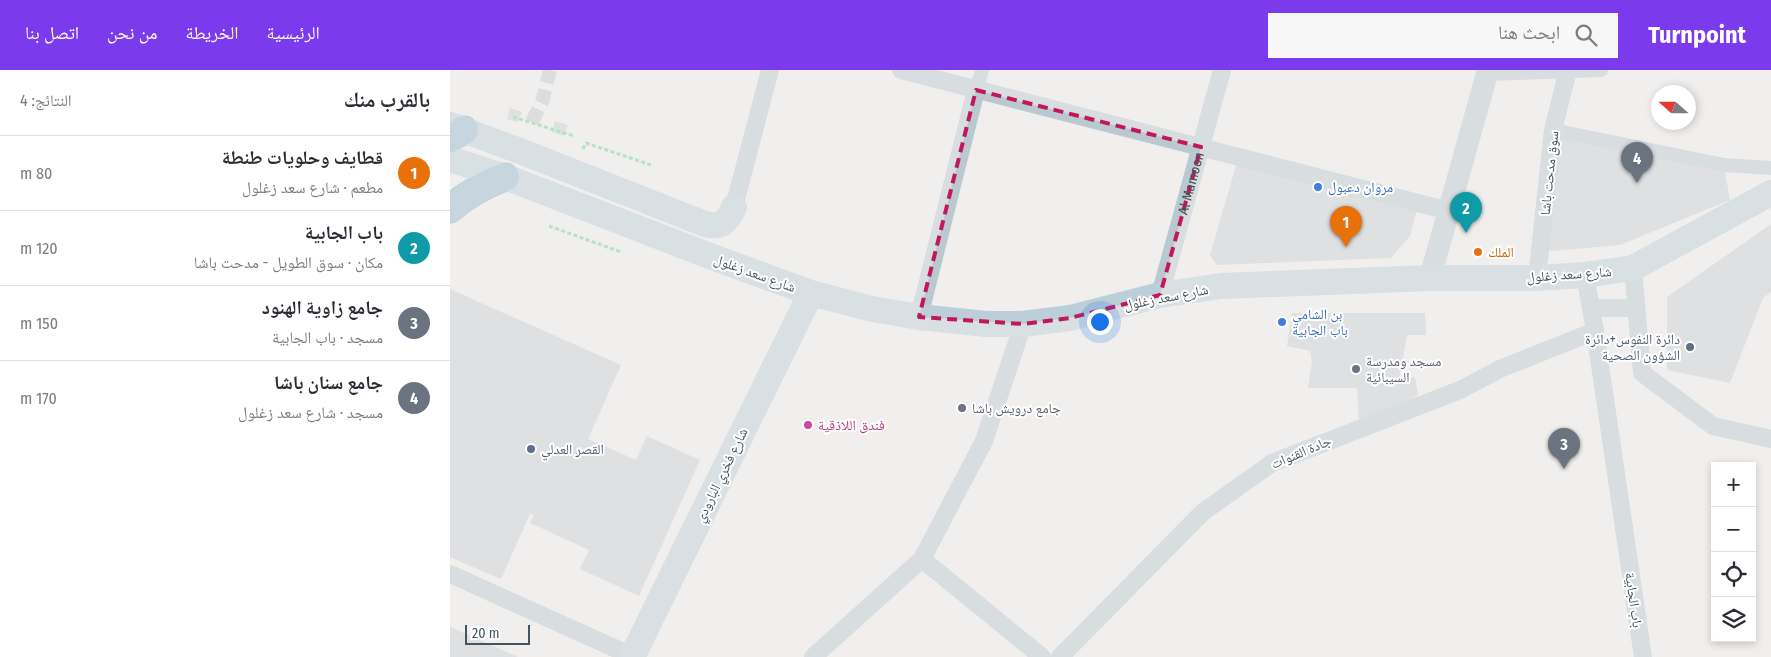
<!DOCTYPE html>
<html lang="ar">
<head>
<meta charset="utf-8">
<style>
	body { margin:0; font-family:"Fira Sans Condensed","Noto Naskh Arabic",sans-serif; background:#f7f7f7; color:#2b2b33; direction:rtl }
	.controls { position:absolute; right:15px; bottom:15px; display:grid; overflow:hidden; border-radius:0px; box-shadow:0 2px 8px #0003 }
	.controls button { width:45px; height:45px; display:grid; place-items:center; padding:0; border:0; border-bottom:1px solid #e1e1e2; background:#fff; color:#2b2b33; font:25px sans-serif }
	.compass { position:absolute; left:1201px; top:15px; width:45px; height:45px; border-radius:50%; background:#fff; box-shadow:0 2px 8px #0003; rotate:291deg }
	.scale { position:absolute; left:15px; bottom:12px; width:65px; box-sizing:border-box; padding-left:5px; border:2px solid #44565d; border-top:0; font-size:14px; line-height:18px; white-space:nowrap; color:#44565d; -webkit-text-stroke:4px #fff; paint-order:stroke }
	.you { position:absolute; left:649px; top:251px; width:18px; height:18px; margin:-12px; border:4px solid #fff; border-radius:50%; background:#1a73e8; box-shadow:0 0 0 8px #1a73e833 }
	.badge { display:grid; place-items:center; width:32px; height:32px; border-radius:50%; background:#7c3aed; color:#fff; font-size:16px; font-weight:700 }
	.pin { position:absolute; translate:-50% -41px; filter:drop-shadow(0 1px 2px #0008) }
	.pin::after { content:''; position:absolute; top:26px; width:18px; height:15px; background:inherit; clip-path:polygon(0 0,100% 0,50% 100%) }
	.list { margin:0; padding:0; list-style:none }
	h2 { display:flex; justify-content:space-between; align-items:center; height:65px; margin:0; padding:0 20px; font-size:21px }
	h2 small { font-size:16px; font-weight:400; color:#7c7c81 }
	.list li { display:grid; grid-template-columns:32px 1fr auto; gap:15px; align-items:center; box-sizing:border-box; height:75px; padding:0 20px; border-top:1px solid #e1e1e2 }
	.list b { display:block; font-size:19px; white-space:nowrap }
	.list p { margin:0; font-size:16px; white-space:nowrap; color:#7c7c81 }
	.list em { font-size:16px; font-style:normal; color:#7c7c81 }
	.icon { flex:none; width:28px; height:28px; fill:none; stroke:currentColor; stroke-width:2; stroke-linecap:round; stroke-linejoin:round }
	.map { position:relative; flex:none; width:1321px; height:587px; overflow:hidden; direction:ltr }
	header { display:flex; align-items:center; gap:30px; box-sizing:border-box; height:70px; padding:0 25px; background:#7c3aed; color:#fff }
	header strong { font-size:24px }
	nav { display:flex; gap:28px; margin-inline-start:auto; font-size:18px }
	.search { width:350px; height:45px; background:#f7f7f7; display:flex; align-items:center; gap:12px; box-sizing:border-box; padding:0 18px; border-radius:0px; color:#7c7c81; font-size:19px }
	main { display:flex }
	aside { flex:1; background:#fff }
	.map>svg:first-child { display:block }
	.building { fill:#c9cfd3 }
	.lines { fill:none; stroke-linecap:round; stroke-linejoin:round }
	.pedestrian-tunnel { stroke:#c6c8ca; stroke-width:14; stroke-dasharray:14 7; stroke-linecap:butt }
	.trunk-casing { stroke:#6b96ae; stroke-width:29 }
	.path { stroke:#6bd58f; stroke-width:3; stroke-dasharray:4 2.5; stroke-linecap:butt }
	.pedestrian { stroke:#bac9cf; stroke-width:14 }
	.minor { stroke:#bac9cf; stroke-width:18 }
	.tertiary { stroke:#bac9cf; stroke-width:22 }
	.secondary { stroke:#bcced7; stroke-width:26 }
	.trunk { stroke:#95b8ca; stroke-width:28 }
	.marked { fill:none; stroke:#c2185b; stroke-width:4; stroke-dasharray:10 6; stroke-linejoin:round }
	.shop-dot { fill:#3f7fe0; stroke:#fff; stroke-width:2 }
	.food-dot { fill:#e8710a; stroke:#fff; stroke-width:2 }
	.service-dot { fill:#5c6f8a; stroke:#fff; stroke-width:2 }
	.worship-dot { fill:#6b7280; stroke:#fff; stroke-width:2 }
	.hotel-dot { fill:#d1479c; stroke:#fff; stroke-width:2 }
	.labels { text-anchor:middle; stroke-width:4; stroke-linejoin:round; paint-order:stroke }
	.street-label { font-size:14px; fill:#44565d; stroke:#fff }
	.shop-label { font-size:14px; fill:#366cbe; stroke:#fff; text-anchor:start }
	.food-label { font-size:14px; fill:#c56008; stroke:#fff; text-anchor:start }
	.service-label { font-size:14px; fill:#4e5e75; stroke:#fff; text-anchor:end }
	.worship-label { font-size:14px; fill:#5b616d; stroke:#fff; text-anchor:start }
	.hotel-label { font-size:14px; fill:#b23c85; stroke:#fff; text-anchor:start }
</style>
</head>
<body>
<header>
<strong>Turnpoint</strong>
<div class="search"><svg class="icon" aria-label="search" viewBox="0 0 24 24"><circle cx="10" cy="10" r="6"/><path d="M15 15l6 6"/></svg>ابحث هنا</div>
<nav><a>الرئيسية</a><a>الخريطة</a><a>من نحن</a><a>اتصل بنا</a></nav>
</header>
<main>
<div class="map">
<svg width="1321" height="587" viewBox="0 0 1321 587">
	<rect width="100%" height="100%" fill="#f1eeee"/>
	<!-- building -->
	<path class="building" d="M60 38 72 42 68 52 57 49Z
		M105 51 118 55 114 66 102 62Z
		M1103 60 1274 95 1280 130 1170 175 1090 182Z
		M787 92 968 137 960 166 941 188 767 195 760 185Z
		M1321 154V222L1313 228 1280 313 1217 300V227Z
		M0 219 171 295 138 369 186 390 197 366 250 390 189 526 130 499 139 480 80 453 84 445 80 444 51 509 0 487Z
		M842 243H975L976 265H957L949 310 965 307 968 325 943 341 909 350 907 318H858L862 292 860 281 837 276Z
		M0 557 48 578 68 587H0Z"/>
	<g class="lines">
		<!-- pedestrian-tunnel -->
		<path class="pedestrian-tunnel" d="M82 52 92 32 100 0"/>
		<defs>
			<path id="trunk" d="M0 68 14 60
				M0 139C17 124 34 115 55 107"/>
		</defs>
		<!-- trunk casing -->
		<use href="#trunk" class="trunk-casing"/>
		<!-- path -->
		<path class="path" d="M63 47 124 66
			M133 79 136 73 201 95
			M99 156 171 182"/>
		<!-- pedestrian -->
		<path class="pedestrian" d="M1037 4 1151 0
			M526 20 532 0
			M1103 60 1274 95 1321 98"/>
		<!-- minor -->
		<g class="minor">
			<path d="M451 0 999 141"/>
			<path d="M284 137 320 0"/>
			<path d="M1183 198 1192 303 1263 356 1321 369"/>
			<path d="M1135 205 1145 261 1193 587"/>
			<path d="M1087 208 1103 60 1118 0"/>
			<path id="s1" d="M710 225 772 0"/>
			<path d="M1141 238H1186"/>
			<path d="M469 247 526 20"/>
			<path d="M472 489 592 587"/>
			<path d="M0 504 182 586"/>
			<path d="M363 587 472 489 534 371 573 254"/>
			<path d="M610 587 753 442 822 393 1010 320 1052 298 1145 261"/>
		</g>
		<!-- tertiary -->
		<path class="tertiary" d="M980 208 1038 0"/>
		<!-- secondary -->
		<path class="secondary" d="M0 55 70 81 255 154C272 158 277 152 284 137
			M0 89 55 107 257 185 361 223 422 239 469 247 536 254H573L620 248 710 225 771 216 980 208H1087L1135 205 1183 198 1321 123
			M182 587 361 223"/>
		<!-- trunk -->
		<use href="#trunk" class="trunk"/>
	</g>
	<!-- marked area -->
	<path d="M0 0H1321V587H0ZM526 20 751 77 710 225 620 248 573 254 469 247Z" fill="#f1eeee" fill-opacity=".55" fill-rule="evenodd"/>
	<path class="marked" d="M526 20 751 77 710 225 620 248 573 254 469 247Z"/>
	<!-- markers -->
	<g class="shop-dot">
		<circle cx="868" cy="117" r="5"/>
		<circle cx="832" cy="252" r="5"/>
	</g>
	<circle class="food-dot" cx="1028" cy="182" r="5"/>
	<g class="service-dot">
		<circle cx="1240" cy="277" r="5"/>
		<circle cx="81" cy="379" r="5"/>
	</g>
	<g class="worship-dot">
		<circle cx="906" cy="299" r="5"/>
		<circle cx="512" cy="338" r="5"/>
	</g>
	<circle class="hotel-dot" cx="358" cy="355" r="5"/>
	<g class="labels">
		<!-- street labels -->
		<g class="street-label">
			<text transform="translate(1099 103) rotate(-84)" y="5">سوق مدحت باشا</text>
			<text dy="5" stroke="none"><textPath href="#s1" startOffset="116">Al Mamoon</textPath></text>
			<text transform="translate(305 203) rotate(20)" y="5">شارع سعد زغلول</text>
			<text transform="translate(1119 204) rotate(-4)" y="5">شارع سعد زغلول</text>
			<text transform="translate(716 227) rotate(-11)" y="5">شارع سعد زغلول</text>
			<text transform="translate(851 382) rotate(-23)" y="5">جادة القنوات</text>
			<text transform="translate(271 405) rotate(-64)" y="5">شارع فخري البارودي</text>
			<text transform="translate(1184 530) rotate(82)" y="5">باب الجابية</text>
		</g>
		<!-- shop labels -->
		<g class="shop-label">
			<text x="878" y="122">مروان دعبول</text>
			<text x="842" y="249">بن الشامي<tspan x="842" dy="16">باب الجابية</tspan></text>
		</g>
		<!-- food labels -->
		<g class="food-label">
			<text x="1038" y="187">الملك</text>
		</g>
		<!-- service labels -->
		<g class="service-label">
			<text x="1230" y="274">دائرة النفوس+دائرة<tspan x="1230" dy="16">الشؤون الصحية</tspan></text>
			<text x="91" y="384" text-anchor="start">القصر العدلي</text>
		</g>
		<!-- worship labels -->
		<g class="worship-label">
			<text x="916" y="296">مسجد ومدرسة<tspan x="916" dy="16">السيبائية</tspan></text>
			<text x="522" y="343">جامع درويش باشا</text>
		</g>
		<!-- hotel labels -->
		<g class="hotel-label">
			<text x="368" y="360">فندق اللاذقية</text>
		</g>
	</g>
</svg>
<div class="controls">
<button>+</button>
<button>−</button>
<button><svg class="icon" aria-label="locate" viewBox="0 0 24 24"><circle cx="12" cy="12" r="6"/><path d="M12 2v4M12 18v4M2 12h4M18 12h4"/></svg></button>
<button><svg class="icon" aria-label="layers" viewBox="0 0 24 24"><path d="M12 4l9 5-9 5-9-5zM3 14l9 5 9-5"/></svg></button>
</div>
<svg class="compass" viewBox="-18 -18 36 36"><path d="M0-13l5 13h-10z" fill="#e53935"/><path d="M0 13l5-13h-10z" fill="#7c7c81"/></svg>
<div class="scale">20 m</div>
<div class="you"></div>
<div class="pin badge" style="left:896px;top:177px;background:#e8710a">1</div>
<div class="pin badge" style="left:1016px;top:163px;background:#0f9aa8">2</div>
<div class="pin badge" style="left:1114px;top:399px;background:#6b7280">3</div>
<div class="pin badge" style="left:1187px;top:113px;background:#6b7280">4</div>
</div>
<aside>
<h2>بالقرب منك<small>النتائج: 4</small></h2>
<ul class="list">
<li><span class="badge" style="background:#e8710a">1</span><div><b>قطايف وحلويات طنطة</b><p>مطعم · شارع سعد زغلول</p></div><em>80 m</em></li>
<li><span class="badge" style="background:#0f9aa8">2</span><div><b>باب الجابية</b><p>مكان · سوق الطويل - مدحت باشا</p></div><em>120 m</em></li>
<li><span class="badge" style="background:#6b7280">3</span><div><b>جامع زاوية الهنود</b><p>مسجد · باب الجابية</p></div><em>150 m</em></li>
<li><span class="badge" style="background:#6b7280">4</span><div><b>جامع سنان باشا</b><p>مسجد · شارع سعد زغلول</p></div><em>170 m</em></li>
</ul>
</aside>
</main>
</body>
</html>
